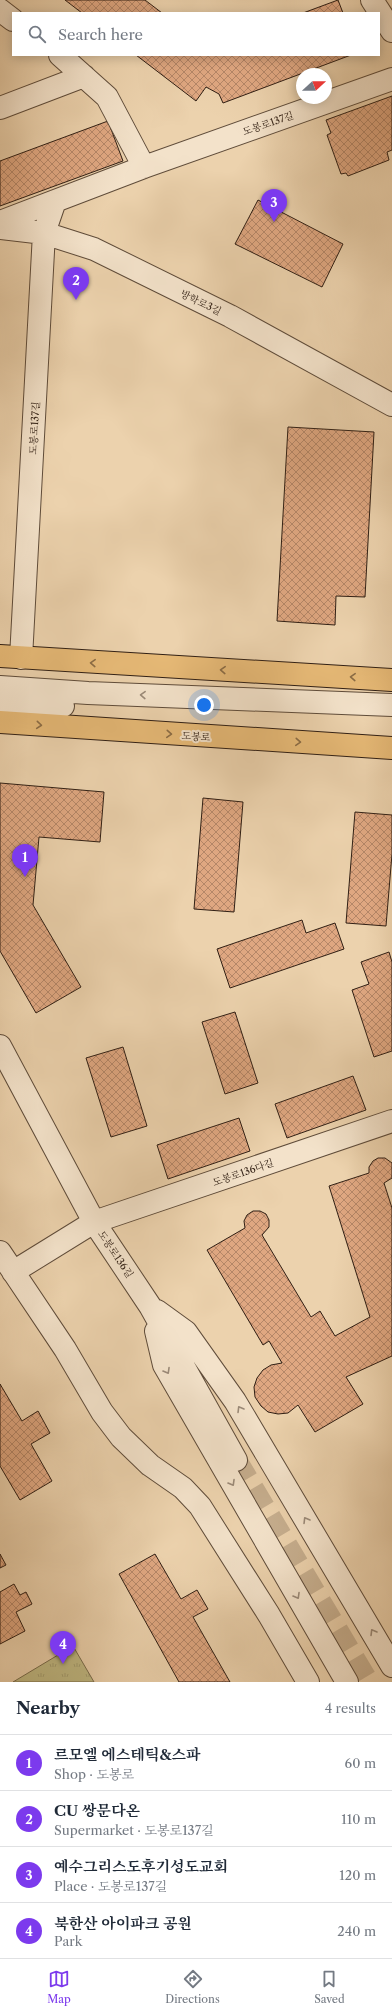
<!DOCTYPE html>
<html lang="en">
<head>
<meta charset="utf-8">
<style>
	body { margin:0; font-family:"Libre Caslon Text","Noto Serif KR",serif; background:#f2f2f3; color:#1f2937 }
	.compass { position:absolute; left:296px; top:68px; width:36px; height:36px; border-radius:50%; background:#fff; box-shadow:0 2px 10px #0003; rotate:69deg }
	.you { position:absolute; left:204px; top:705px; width:14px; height:14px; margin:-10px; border:3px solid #fff; border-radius:50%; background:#1a73e8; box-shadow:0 0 0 6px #1a73e833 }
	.badge { display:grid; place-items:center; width:26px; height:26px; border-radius:50%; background:#7c3aed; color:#fff; font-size:13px; font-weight:700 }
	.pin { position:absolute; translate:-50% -33px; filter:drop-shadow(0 1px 2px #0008) }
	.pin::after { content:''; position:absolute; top:21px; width:14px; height:12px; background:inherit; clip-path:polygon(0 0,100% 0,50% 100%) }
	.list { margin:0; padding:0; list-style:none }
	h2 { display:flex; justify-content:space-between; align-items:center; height:52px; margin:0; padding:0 16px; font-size:17px }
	h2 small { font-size:13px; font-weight:400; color:#747a83 }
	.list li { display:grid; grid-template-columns:26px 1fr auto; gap:12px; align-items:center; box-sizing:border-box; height:56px; padding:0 16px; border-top:1px solid #e0e1e3 }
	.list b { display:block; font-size:15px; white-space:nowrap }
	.list p { margin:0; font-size:13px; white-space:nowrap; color:#747a83 }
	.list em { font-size:13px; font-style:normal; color:#747a83 }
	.icon { flex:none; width:22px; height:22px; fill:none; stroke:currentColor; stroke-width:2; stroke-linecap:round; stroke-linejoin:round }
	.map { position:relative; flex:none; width:392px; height:1682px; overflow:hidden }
	.search { position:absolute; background:#fff; box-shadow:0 2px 10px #0003; left:12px; right:12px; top:12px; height:44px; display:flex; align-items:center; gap:10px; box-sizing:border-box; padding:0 14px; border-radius:0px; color:#747a83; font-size:15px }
	.sheet { height:276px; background:#fff }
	nav { display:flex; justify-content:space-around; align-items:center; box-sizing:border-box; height:56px; border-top:1px solid #e0e1e3; background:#fff; font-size:11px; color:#747a83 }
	nav a { display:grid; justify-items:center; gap:2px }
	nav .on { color:#7c3aed }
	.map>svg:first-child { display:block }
	.park { fill:url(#park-tufts); stroke:#786c4c }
	.building { fill:url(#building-cross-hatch); stroke:#301f14 }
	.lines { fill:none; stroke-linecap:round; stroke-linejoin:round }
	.minor-tunnel { stroke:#c6ae8e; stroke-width:22; stroke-dasharray:22 11; stroke-linecap:butt }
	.minor-casing { stroke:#5f4c3a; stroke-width:24 }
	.major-casing { stroke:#301f14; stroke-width:24 }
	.minor { stroke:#f3e2ca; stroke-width:22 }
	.major { stroke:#e6b976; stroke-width:22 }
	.oneway { stroke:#8b6c45 }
	.oneway2 { stroke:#9b8a78 }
	.labels { text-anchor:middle; stroke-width:4; stroke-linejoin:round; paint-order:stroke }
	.street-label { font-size:10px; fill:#301f14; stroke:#f3e2ca }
</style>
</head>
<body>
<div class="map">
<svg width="392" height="1682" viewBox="0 0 392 1682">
	<defs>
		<pattern id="park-tufts" width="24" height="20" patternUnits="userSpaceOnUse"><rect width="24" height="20" fill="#c0ba84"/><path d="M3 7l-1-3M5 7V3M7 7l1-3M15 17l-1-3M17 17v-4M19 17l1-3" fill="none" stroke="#a59f71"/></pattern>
		<pattern id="building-cross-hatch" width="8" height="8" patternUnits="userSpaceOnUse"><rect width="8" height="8" fill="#dfa781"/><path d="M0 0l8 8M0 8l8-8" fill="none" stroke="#b58768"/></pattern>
	</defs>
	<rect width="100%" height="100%" fill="#ecd2ad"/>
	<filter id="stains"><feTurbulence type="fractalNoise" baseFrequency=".005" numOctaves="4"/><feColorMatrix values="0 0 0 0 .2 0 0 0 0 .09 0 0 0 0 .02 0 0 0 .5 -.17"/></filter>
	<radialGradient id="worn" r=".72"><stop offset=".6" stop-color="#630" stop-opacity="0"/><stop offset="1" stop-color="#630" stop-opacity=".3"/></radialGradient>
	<!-- park -->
	<path class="park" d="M73 1646 94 1682H13Z"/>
	<!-- building -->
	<path class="building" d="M65 0H145L162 13H82Z
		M338 0 343 13H303Z
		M136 55H351L223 103 219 94 206 87 196 101Z
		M392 96V150L387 152 389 160 348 176 346 173 341 174 327 135 331 133 326 120Z
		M108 121 123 161 0 206V161Z
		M258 200 343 244 322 287 235 244Z
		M288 427 374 432 365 597 336 596 335 625 277 621Z
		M0 783 104 792 100 842 39 837 33 905 81 987 36 1013 0 951Z
		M203 798 243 802 234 912 194 909Z
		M355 812 392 815V854L386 926 346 923Z
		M302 920 306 933 335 923 344 949 230 988 217 949Z
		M389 952 392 962V1051L374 1057 352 990 369 984 361 962Z
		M235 1012 258 1083 225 1094 202 1022Z
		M123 1047 147 1126 111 1137 86 1058Z
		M353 1076 366 1110 287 1138 275 1104Z
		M239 1118 250 1151 168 1179 157 1145Z
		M378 1158H385L392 1163V1178L384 1183 392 1208V1356L346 1377 363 1404 315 1432 298 1405 288 1413 278 1414 268 1412 261 1406 255 1397 254 1387 257 1378 263 1370 271 1365 282 1363 269 1341 263 1345 207 1250 245 1228 244 1221 247 1215 253 1211H260L266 1214 269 1220V1227L262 1235 311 1317 320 1311 335 1336 370 1317 329 1186 369 1173V1167L373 1161Z
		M0 1384 22 1421 38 1411 50 1433 31 1444 52 1481 20 1500 0 1466Z
		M0 1554 6 1565 0 1568Z
		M155 1554 181 1599 197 1590 208 1609 193 1617 230 1682H179L119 1574Z
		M14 1584 20 1595 26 1592 32 1604 16 1612 25 1631 0 1644V1592Z"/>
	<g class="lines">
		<!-- minor-tunnel -->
		<path class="minor-tunnel" d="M236 1460 368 1682"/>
		<defs>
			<path id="minor" d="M372 0 392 31
				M0 10 13 20
				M60 55 107 97 144 167
				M0 108 84 76
				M0 222 144 167 392 79
				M0 228 44 233 94 249 230 316 392 405
				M21 658 44 233 55 201
				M0 687 88 693 392 705
				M0 704 63 706
				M0 1046 94 1222 150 1306 236 1460
				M0 1252 65 1349 102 1412 121 1437 150 1465 183 1488 200 1506 269 1615 308 1682
				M13 1272 94 1222 392 1121
				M157 1311 186 1332 235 1401 392 1666
				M156 1331 164 1365 347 1682"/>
			<path id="major" d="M0 656 392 680
				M0 722 392 748"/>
		</defs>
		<!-- minor casing -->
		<use href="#minor" class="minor-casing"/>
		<!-- major casing -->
		<use href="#major" class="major-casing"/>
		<!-- minor -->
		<use href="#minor" class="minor"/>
		<!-- major -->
		<use href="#major" class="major"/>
	</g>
	<!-- one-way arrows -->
	<defs><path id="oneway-chevron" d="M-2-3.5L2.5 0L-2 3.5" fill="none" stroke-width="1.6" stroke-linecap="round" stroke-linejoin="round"/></defs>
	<g class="oneway">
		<use href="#oneway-chevron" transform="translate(93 663) rotate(-177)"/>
		<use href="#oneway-chevron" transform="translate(223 670) rotate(-177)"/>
		<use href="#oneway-chevron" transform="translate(353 677) rotate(-177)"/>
		<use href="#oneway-chevron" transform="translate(39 725) rotate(5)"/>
		<use href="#oneway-chevron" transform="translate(169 734) rotate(4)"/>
		<use href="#oneway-chevron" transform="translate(298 742) rotate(4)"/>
	</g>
	<g class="oneway2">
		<use href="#oneway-chevron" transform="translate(143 695) rotate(-178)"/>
		<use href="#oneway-chevron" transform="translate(167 1371) rotate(60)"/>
		<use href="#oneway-chevron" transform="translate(240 1409) rotate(-121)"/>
		<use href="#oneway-chevron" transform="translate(232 1483) rotate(60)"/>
		<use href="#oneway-chevron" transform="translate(306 1520) rotate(-121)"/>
		<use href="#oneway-chevron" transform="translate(297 1596) rotate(60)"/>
		<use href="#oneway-chevron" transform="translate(373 1632) rotate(-121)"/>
	</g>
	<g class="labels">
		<!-- street labels -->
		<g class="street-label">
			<text transform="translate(268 123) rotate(-19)" y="4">도봉로137길</text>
			<text transform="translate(201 302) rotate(26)" y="4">방학로3길</text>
			<text transform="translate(34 428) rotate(-87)" y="4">도봉로137길</text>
			<text transform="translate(196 736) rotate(4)" y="4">도봉로</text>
			<text transform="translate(243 1172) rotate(-19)" y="4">도봉로136다길</text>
			<text transform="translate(116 1254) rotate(56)" y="4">도봉로136길</text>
		</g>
	</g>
	<rect width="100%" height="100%" filter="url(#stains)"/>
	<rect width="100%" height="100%" fill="url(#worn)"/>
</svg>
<svg class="compass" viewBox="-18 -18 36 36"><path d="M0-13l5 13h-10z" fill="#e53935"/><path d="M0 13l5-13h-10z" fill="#747a83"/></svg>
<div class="you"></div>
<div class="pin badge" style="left:25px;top:877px">1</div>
<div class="pin badge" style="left:76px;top:300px">2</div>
<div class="pin badge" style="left:274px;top:222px">3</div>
<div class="pin badge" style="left:63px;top:1664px">4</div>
<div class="search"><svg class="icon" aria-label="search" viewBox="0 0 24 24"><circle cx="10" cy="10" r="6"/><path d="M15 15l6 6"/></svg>Search here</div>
</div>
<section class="sheet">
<h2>Nearby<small>4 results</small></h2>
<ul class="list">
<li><span class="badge">1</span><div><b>르모엘 에스테틱&amp;스파</b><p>Shop · 도봉로</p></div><em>60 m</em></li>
<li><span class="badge">2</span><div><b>CU 쌍문다온</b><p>Supermarket · 도봉로137길</p></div><em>110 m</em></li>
<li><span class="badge">3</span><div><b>예수그리스도후기성도교회</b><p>Place · 도봉로137길</p></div><em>120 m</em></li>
<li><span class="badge">4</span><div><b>북한산 아이파크 공원</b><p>Park</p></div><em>240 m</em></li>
</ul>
</section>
<nav>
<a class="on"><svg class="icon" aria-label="map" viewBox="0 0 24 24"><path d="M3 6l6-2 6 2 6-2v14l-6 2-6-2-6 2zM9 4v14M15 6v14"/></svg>Map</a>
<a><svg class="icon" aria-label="directions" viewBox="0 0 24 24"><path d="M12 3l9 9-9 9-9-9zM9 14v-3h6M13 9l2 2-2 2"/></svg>Directions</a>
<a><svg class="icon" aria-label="saved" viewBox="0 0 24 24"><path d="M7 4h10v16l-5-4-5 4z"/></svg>Saved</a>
</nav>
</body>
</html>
